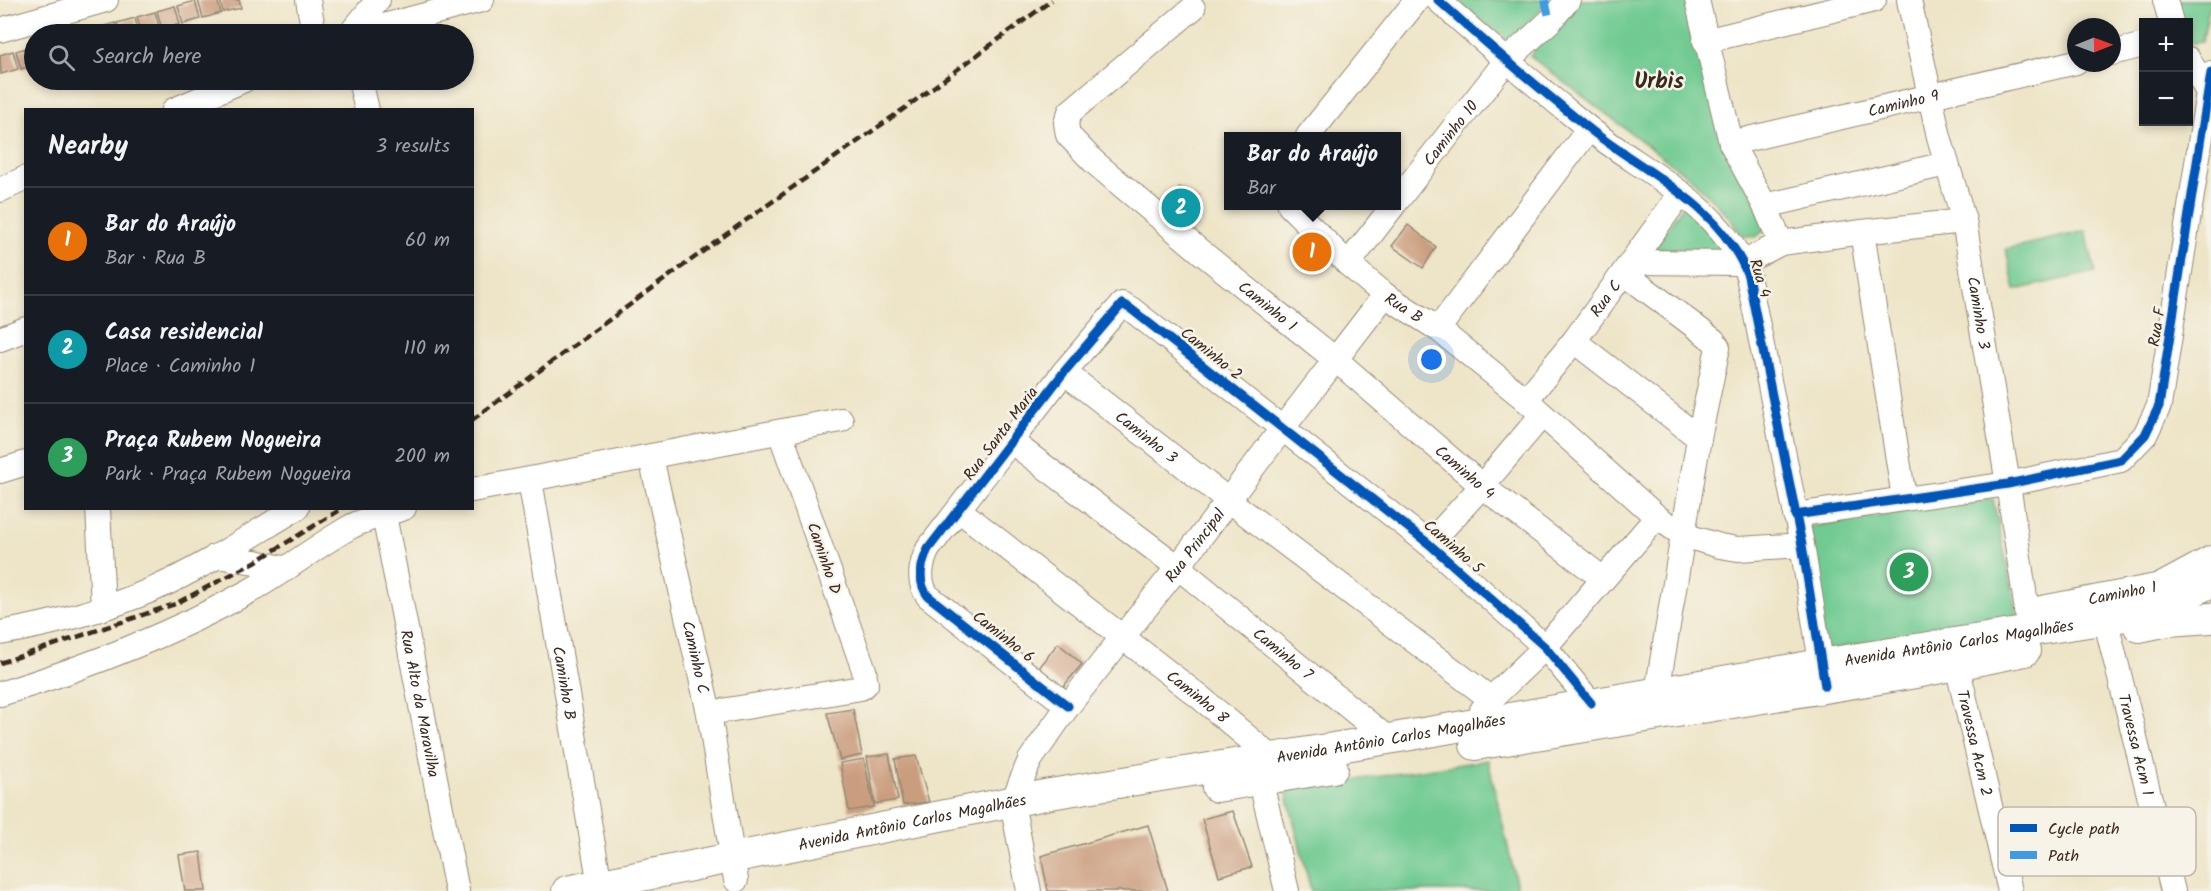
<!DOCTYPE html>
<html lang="en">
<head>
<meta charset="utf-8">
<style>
	body { margin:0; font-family:Kalam,sans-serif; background:#242831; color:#f1f3f6 }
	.controls { position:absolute; right:18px; top:18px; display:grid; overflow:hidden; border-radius:0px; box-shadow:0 3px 9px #0003 }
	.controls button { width:54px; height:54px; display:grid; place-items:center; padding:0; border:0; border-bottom:2px solid #363941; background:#171b24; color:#f1f3f6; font:30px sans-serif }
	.compass { position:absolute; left:2067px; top:18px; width:54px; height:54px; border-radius:50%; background:#171b24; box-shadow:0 3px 9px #0003; rotate:89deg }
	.you { position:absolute; left:1432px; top:360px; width:21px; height:21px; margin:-15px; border:4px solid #fff; border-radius:50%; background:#1a73e8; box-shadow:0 0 0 9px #1a73e833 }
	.badge { display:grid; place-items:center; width:39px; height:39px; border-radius:50%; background:#7c3aed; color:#fff; font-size:20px; font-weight:700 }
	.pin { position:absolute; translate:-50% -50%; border:3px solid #fff; box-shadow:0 2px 6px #0006 }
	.popup { position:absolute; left:1224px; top:132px; width:177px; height:78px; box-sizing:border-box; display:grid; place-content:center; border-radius:0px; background:#171b24; filter:drop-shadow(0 2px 4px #0005); font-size:20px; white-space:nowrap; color:#9ea1a6 }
	.popup b { font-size:22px; color:#f1f3f6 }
	.popup::after { content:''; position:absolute; left:50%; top:100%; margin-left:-12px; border:12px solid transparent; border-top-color:#171b24 }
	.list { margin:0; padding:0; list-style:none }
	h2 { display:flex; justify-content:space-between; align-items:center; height:78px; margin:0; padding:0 24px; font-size:26px }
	h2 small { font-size:20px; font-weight:400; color:#9ea1a6 }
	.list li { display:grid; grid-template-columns:39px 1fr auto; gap:18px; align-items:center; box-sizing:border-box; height:108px; padding:0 24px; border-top:2px solid #363941 }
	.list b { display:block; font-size:22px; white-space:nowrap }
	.list p { margin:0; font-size:20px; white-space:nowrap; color:#9ea1a6 }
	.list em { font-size:20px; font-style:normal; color:#9ea1a6 }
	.icon { flex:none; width:33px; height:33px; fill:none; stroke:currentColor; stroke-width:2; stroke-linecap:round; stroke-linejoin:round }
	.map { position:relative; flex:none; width:2211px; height:891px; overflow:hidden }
	.search { position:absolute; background:#171b24; box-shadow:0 3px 9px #0003; left:24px; top:24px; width:450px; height:66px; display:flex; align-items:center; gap:15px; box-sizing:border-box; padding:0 21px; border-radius:33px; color:#9ea1a6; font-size:22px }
	.panel { position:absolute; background:#171b24; box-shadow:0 3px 9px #0003; left:24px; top:108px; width:450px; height:402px; border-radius:0px }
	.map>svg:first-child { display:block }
	.green { fill:#70ca91; stroke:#567a58; stroke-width:1.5 }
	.building { fill:#cb9d7f }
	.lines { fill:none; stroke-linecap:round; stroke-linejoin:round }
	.minor-casing { stroke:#948873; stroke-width:26 }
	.major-casing { stroke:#948873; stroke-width:32 }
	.minor { stroke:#fff; stroke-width:24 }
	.major { stroke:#fff; stroke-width:30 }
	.rail { stroke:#3b2a1e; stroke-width:4.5; stroke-dasharray:9 4.5; stroke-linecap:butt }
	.quiet { stroke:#3f9ce0; stroke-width:8; stroke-dasharray:15 8; stroke-linecap:butt }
	.cycleway-casing { stroke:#f7f3e8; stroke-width:13 }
	.cycleway { stroke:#0057b8; stroke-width:9 }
	.labels { text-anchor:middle; stroke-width:5; stroke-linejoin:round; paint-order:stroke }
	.street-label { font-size:16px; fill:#3b2a1e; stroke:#f7f3e8 }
	.district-label { font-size:22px; font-weight:bold; fill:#3b2a1e; stroke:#f7f3e8 }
	.key { fill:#f7f3e8; stroke:#bfb7ab; stroke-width:1.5 }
	.key-label { font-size:16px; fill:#3b2a1e }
</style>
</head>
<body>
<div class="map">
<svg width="2211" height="891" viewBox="0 0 2211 891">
	<rect width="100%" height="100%" fill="#f7f3e8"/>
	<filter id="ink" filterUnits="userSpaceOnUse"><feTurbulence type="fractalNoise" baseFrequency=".0167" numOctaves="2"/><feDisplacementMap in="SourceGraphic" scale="12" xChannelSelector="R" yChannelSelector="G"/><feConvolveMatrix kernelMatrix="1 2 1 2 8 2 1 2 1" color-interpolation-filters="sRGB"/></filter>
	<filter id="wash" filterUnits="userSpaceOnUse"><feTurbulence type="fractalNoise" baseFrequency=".008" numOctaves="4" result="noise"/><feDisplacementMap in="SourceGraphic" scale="24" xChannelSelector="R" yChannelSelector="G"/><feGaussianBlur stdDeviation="1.35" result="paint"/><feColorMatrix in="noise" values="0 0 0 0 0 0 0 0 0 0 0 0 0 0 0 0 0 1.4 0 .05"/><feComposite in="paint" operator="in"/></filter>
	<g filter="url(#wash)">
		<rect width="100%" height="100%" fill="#eee5c8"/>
		<!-- green -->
		<path class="green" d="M1453 0H1548L1512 43Z
			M1574 0H1689L1765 230 1756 237 1745 236 1740 233 1729 217 1694 181 1530 56Z
			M2168 0H2211L2202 42 2189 43 2188 22H2173Z
			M1691 193 1722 225V255C1700 249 1677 247 1653 250Z
			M2086 231 2095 272 2015 290 2006 249Z
			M1993 499 2018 616 1824 651 1801 528Z
			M1488 760 1518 891H1311L1286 790Z"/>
		<g id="blocks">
			<!-- building -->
			<path class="building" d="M198 0H217L221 13 203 18Z
				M220 0H239L241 8 223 12Z
				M195 1 200 19 183 24 178 6Z
				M175 6 180 24 162 29 157 11Z
				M155 12 160 30 142 34 137 17Z
				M135 18 139 34H120L117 23Z
				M115 23 118 34H98L97 28Z
				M33 46 34 65 21 69 16 51Z
				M13 51 18 69 1 74 0 55Z
				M1180 187 1201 202 1183 228 1162 213Z
				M1408 225 1436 247 1423 268 1392 246Z
				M1058 643 1082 664 1063 687 1039 668Z
				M853 709 862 755 840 760 827 713Z
				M889 754 898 800 875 804 867 757Z
				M916 756 929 802 903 805 895 759Z
				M864 759 874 807 849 811 840 763Z
				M1233 811 1252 867 1219 876 1202 819Z
				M1148 825 1168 891H1048L1041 856Z
				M201 852 206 891H185L179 855Z"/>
		</g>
	</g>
	<g filter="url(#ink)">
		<use href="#blocks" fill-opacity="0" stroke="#948873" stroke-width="1.5"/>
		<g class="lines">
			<defs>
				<g id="minor">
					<path d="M308 0 314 34"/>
					<path d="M1438 0C1487 44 1536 86 1587 127 1644 173 1720 203 1748 276L1802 545 1824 681"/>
					<path d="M1697 0 1731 143 1765 206 1781 243"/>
					<path id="s1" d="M1909 0 1939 137 1964 221 2008 484 2030 631"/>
					<path d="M2165 0 2171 22"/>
					<path id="s2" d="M1193 8 1070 112 1066 123 1068 135 1094 162 1201 252 1335 359 1482 486 1602 578"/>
					<path d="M0 30 106 0"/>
					<path d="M350 34 378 0"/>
					<path d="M353 34 482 0"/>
					<path d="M1705 41 1874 0"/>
					<path d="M2112 53 2144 45"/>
					<path d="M2188 59 2208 92"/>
					<path d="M360 80 367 110"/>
					<path d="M174 110 244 80"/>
					<path d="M1308 136 1417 0"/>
					<path id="s3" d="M1731 143 2076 62"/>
					<path d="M0 190 26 178"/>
					<path id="s4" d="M1396 202 1506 61 1550 21 1568 0"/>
					<path id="s5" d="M1290 206 1348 264 1385 295 1438 329 1526 400 1657 517 1683 535 1720 546 1738 549 1802 545"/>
					<path d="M1765 206 1946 164"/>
					<path d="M1862 232 1904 498"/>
					<path d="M1633 262 1743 263 1781 243 1862 232 1964 221"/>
					<path d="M1348 264 1393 206"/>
					<path d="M1624 273 1713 340 1718 347 1699 438 1657 692"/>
					<path d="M1438 329 1589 129"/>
					<path d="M0 339 26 329"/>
					<path d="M1574 341 1699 438"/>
					<path id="s6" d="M1064 372 1228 500 1491 699"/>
					<path id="s7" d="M1526 400 1574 341 1681 193"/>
					<path id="s8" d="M1012 442 1178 567 1388 739"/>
					<path id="s9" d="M651 458 709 713 736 880"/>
					<path d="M0 471 26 463"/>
					<path id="s10" d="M530 480 601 891"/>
					<path d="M472 490 841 420"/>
					<path d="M98 508 103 608"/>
					<path id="s11" d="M959 510 1201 698 1271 757"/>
					<path id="s12" d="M384 515 457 891"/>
					<path d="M1795 515 2008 484 2121 460 2145 435 2159 406 2211 73"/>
					<path d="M1429 544 1482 486 1542 415"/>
					<path d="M216 556 255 562 286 569"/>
					<path id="s13" d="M2026 611 2161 585 2211 558"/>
					<path d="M0 633C52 624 105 610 154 589 204 567 250 536 297 508"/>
					<path id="s14" d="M2109 634 2173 891"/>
					<path id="s15" d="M1957 665 2010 891"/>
					<path d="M0 694C85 668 170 635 248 592 284 572 316 546 352 526 368 518 387 514 404 508"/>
					<path d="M1068 706 928 596C917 582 921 563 928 549L1064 372 1122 304 1131 309 1429 544 1545 647 1591 703"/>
					<path d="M1482 710 1491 699 1545 647 1657 517"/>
					<path d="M709 713 861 688 866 684 864 670 780 432"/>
					<path d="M1256 762 1287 891"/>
					<path id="s16" d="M1013 801 1030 760 1068 706 1178 567 1282 429 1385 295"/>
					<path d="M1015 818 1029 891"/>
				</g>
				<g id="major">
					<path d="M2139 627 2168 621 2211 618"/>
					<path d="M1475 745 1916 673 2025 651"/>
					<path d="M1217 787 1333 768"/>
					<path id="s17" d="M567 891 1050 794 1388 739 1821 664 2139 614 2186 595 2211 582"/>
				</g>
			</defs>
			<!-- minor casing -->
			<use href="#minor" class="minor-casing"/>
			<!-- major casing -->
			<use href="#major" class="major-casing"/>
			<!-- minor -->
			<use href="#minor" class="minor"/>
			<!-- major -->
			<use href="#major" class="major"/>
			<!-- rail -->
			<path class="rail" d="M472 420 735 228 905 108 1052 0
				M0 663 175 604 255 562 343 508"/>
			<!-- quiet -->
			<path class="quiet" d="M1545 0 1550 21"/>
			<defs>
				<path id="cycleway" d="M1438 0C1487 44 1536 86 1587 127 1644 173 1720 203 1748 276L1802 545 1825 686
					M1795 515 2008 484 2121 460 2145 435 2159 406 2211 73
					M1068 706 928 596C917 582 921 563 928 549L1064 372 1122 304 1131 309 1429 544 1545 647 1591 703"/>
			</defs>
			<!-- cycleway casing -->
			<use href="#cycleway" class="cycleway-casing"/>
			<!-- cycleway -->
			<use href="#cycleway" class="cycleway"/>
		</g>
	</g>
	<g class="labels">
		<!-- street labels -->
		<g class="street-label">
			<text dy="6" stroke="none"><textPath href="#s3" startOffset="177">Caminho 9</textPath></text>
			<text dy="6" stroke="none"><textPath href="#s4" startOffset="88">Caminho 10</textPath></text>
			<text transform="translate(1761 278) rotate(73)" y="6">Rua 4</text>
			<text dy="6" stroke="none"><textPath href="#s7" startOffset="129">Rua C</textPath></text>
			<text dy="6" stroke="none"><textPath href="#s2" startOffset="448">Caminho 1</textPath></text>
			<text dy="6" stroke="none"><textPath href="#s5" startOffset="153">Rua B</textPath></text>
			<text dy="6" stroke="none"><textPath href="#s1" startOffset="321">Caminho 3</textPath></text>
			<text transform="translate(2156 327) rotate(-81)" y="6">Rua F</text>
			<text transform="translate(1212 353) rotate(39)" y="6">Caminho 2</text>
			<text transform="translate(1000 433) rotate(-53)" y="6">Rua Santa Maria</text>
			<text dy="6" stroke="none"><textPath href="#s6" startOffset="105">Caminho 3</textPath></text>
			<text dy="6" stroke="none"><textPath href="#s2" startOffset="706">Caminho 4</textPath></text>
			<text dy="6" stroke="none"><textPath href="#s16" startOffset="315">Rua Principal</textPath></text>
			<text transform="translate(1454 546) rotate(41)" y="6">Caminho 5</text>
			<text transform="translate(825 558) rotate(71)" y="6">Caminho D</text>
			<text dy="6" stroke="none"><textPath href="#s13" startOffset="98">Caminho 1</textPath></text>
			<text transform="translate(1004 636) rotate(38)" y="6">Caminho 6</text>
			<text dy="6" stroke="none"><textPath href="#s17" startOffset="1414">Avenida Antônio Carlos Magalhães</textPath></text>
			<text dy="6" stroke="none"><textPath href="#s8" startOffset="344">Caminho 7</textPath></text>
			<text dy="6" stroke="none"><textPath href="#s9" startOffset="204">Caminho C</textPath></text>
			<text dy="6" stroke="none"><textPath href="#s10" startOffset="206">Caminho B</textPath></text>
			<text dy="6" stroke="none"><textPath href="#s11" startOffset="303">Caminho 8</textPath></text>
			<text dy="6" stroke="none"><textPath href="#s12" startOffset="192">Rua Alto da Maravilha</textPath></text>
			<text dy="6" stroke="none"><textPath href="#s17" startOffset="838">Avenida Antônio Carlos Magalhães</textPath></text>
			<text dy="6" stroke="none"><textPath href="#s15" startOffset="80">Travessa Acm 2</textPath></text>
			<text dy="6" stroke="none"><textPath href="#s14" startOffset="114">Travessa Acm 1</textPath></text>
			<text dy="6" stroke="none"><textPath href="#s17" startOffset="352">Avenida Antônio Carlos Magalhães</textPath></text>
		</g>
		<!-- district labels -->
		<g class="district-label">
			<text x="1659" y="88">Urbis</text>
		</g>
	</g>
	<!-- legend -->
	<rect x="1998" y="807" width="198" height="69" rx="9" class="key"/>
	<rect x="2010" y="824" width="27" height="8" fill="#0057b8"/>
	<rect x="2010" y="851" width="27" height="8" fill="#3f9ce0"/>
	<g class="key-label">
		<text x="2048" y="834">Cycle path</text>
		<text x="2048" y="861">Path</text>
	</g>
</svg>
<div class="controls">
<button>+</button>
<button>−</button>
</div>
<svg class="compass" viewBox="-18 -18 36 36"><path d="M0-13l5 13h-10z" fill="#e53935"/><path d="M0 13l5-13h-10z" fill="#9ea1a6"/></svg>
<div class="you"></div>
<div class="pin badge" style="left:1312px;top:252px;background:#e8710a">1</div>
<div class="popup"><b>Bar do Araújo</b>Bar</div>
<div class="pin badge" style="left:1181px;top:208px;background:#0f9aa8">2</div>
<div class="pin badge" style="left:1909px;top:572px;background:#2e9e5b">3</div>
<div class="search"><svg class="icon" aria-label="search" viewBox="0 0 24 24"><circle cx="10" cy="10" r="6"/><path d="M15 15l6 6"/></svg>Search here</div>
<section class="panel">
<h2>Nearby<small>3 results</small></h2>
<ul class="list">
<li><span class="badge" style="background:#e8710a">1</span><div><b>Bar do Araújo</b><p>Bar · Rua B</p></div><em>60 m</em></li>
<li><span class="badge" style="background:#0f9aa8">2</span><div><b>Casa residencial</b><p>Place · Caminho 1</p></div><em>110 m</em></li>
<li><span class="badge" style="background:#2e9e5b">3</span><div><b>Praça Rubem Nogueira</b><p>Park · Praça Rubem Nogueira</p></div><em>200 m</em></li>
</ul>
</section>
</div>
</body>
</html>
